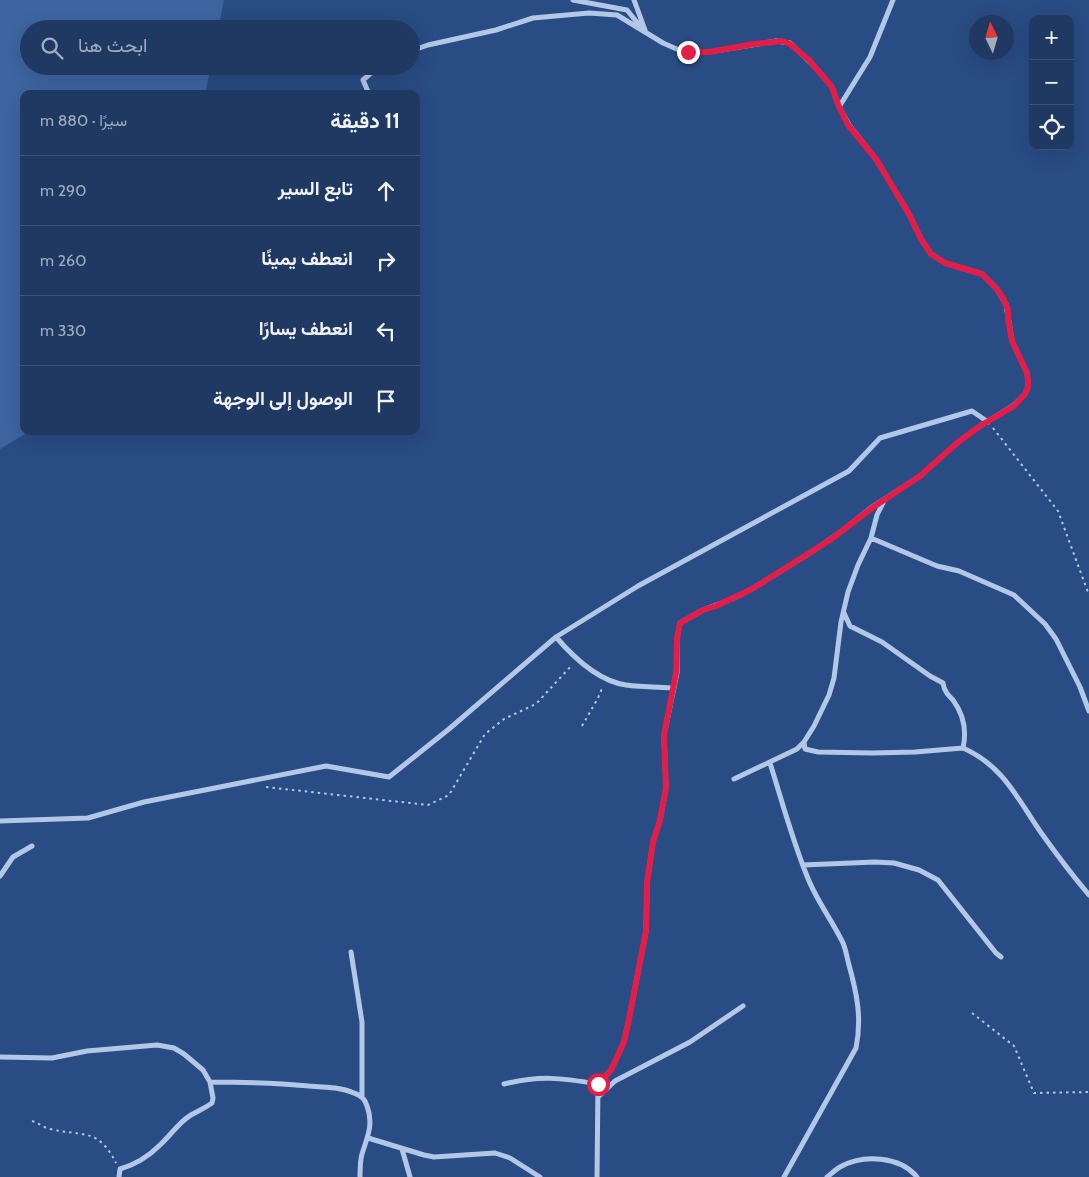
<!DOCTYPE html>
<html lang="ar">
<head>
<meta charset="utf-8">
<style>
	body { margin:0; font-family:Cabin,Vazirmatn,sans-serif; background:#274069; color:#f1f3f6; direction:rtl }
	.controls { position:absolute; right:15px; top:15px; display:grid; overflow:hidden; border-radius:10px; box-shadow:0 5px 20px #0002 }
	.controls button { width:45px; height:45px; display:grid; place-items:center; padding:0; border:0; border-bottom:1px solid #3c5378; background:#1f3963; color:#f1f3f6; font:25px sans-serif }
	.compass { position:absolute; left:969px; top:15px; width:45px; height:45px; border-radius:50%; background:#1f3963; box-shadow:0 5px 20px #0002; rotate:355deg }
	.stop { position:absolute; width:15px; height:15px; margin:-11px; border:4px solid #e11d48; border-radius:50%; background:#fff }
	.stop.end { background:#e11d48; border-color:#fff; box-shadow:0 1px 5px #0008 }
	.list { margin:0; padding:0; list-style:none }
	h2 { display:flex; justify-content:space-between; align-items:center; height:65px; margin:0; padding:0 20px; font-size:21px }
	h2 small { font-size:16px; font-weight:400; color:#a1acbe }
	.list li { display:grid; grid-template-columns:32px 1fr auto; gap:15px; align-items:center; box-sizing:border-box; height:70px; padding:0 20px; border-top:1px solid #3c5378 }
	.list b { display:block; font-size:19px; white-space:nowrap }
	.list em { font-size:16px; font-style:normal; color:#a1acbe }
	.icon { flex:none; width:28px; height:28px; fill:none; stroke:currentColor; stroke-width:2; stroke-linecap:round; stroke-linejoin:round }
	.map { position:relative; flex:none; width:1089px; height:1177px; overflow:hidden; direction:ltr }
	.search { position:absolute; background:#1f3963; box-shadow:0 5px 20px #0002; left:20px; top:20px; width:400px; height:55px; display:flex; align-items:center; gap:12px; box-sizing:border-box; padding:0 18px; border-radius:28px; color:#a1acbe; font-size:19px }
	.panel { position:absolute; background:#1f3963; box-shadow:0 5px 20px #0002; left:20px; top:90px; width:400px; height:345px; border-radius:10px; direction:rtl }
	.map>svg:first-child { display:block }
	.green { fill:#3e65a0 }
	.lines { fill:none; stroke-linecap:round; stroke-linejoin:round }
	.path { stroke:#b3c8e7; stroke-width:2; stroke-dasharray:2.5 4; stroke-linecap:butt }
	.minor { stroke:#b3c8e7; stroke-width:5 }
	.route { stroke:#e11d48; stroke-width:6 }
</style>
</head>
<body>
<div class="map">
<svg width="1089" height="1177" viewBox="0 0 1089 1177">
	<rect width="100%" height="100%" fill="#294c84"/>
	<!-- green -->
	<path class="green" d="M0 0H224L218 29H29V66H211L205 94H24V431H30L0 449Z"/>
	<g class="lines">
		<!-- path -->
		<path class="path" d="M993 428 1058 511 1089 595
			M582 726 598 698 603 686
			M266 787 428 805 449 795 485 734 504 719 536 704 572 665
			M972 1013 1014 1046 1034 1093 1089 1092
			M32 1121C39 1123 44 1128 50 1129 83 1137 98 1127 116 1163"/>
		<!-- minor -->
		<path class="minor" d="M573 0 627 10 640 26
			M634 0 645 30
			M411 51 428 45 496 30 533 18 589 13 617 15 663 43 679 50 688 52H709L776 41 790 43 815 67 832 87 839 107 849 125 876 159 909 214 921 239 931 254 945 263 982 274 996 288 1006 304 1012 341 1027 373 1028 381V387L1025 394 1013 406 980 426 957 443 920 476 872 507 842 531 810 553 752 589 732 599 703 610 680 623 677 639V673L664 735 666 788 660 820 653 842 647 883 646 931 629 1019 624 1042 611 1070 598 1084 597 1177
			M369 94 363 80 379 66
			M839 107 870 57 893 0
			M871 538 937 566 959 571 1014 595 1045 624 1056 639 1080 687 1089 711
			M556 637C574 658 598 681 626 685 642 687 658 687 674 688
			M804 742 805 749 818 752 872 753 915 752 963 748C967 730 964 715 953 700 948 695 944 691 943 683L930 676 882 642 850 626 844 613
			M963 748C1004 766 1018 800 1042 834 1057 855 1073 876 1089 895
			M770 763C782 801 792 839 807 876 816 900 832 920 843 943 846 950 847 958 849 965 857 994 862 1018 856 1048L784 1177
			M734 779 797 749 804 742 814 726 829 695 834 678 841 622 848 592 858 565 871 538 877 515 884 501
			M0 821 88 818 144 802 326 766 389 777 449 729 556 637 638 586 849 471 880 438 972 411 988 422
			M803 865 875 862 894 863 919 870 938 880 996 953 1001 957
			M0 876 13 857 32 846
			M351 952 362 1022V1097
			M0 1057 52 1058 87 1051 157 1045 174 1048 184 1054 203 1070 210 1082C243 1082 276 1083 309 1086 324 1087 340 1087 354 1093 361 1095 365 1099 367 1106 374 1124 367 1138 362 1154 360 1161 360 1169 360 1177
			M504 1084C541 1075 561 1078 598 1084
			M598 1097 615 1081 690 1042 743 1006
			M368 1138 424 1155 434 1157 495 1153 510 1158 540 1177
			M402 1149 410 1177
			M119 1177 120 1169C134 1165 149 1156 160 1145 170 1136 179 1122 191 1115 198 1111 205 1108 212 1103L213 1098 210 1082
			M827 1177C831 1174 835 1170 840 1167 863 1154 900 1156 917 1177"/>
	</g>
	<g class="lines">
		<!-- route -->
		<path class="route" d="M598 1084 611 1070 624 1042 629 1019 646 931 647 883 653 842 660 820 666 788 664 735 676 673 677 639 680 623 703 610 716 606 752 589 830 540 872 508 920 476 957 443 980 426 1014 406 1025 394 1028 387V381L1027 373 1012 341 1008 319V310L1003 298 996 288 982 274 945 263 931 254 921 239 909 214 876 159 848 125 839 107 832 87 809 60 790 44 782 41 754 44 709 52H688"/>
	</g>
</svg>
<div class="controls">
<button>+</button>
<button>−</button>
<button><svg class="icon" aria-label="locate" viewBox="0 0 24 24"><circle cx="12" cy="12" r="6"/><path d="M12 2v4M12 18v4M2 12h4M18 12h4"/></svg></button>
</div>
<svg class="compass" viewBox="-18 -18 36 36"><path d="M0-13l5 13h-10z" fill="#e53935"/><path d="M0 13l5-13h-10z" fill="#a1acbe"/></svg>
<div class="stop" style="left:598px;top:1084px"></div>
<div class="stop end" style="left:688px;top:52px"></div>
<div class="search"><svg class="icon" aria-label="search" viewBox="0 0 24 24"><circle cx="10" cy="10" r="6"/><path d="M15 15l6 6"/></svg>ابحث هنا</div>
<section class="panel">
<h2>11 دقيقة<small>سيرًا · 880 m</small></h2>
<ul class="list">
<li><svg class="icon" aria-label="ahead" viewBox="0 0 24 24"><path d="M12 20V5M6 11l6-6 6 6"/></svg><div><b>تابع السير</b></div><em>290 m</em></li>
<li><svg class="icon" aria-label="right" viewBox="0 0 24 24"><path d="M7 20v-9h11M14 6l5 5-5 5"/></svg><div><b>انعطف يمينًا</b></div><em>260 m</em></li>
<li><svg class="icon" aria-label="left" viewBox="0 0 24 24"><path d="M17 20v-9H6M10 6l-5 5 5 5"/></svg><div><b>انعطف يسارًا</b></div><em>330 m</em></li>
<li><svg class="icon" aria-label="arrive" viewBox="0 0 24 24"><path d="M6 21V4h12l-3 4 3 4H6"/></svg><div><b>الوصول إلى الوجهة</b></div></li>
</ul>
</section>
</div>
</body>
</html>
